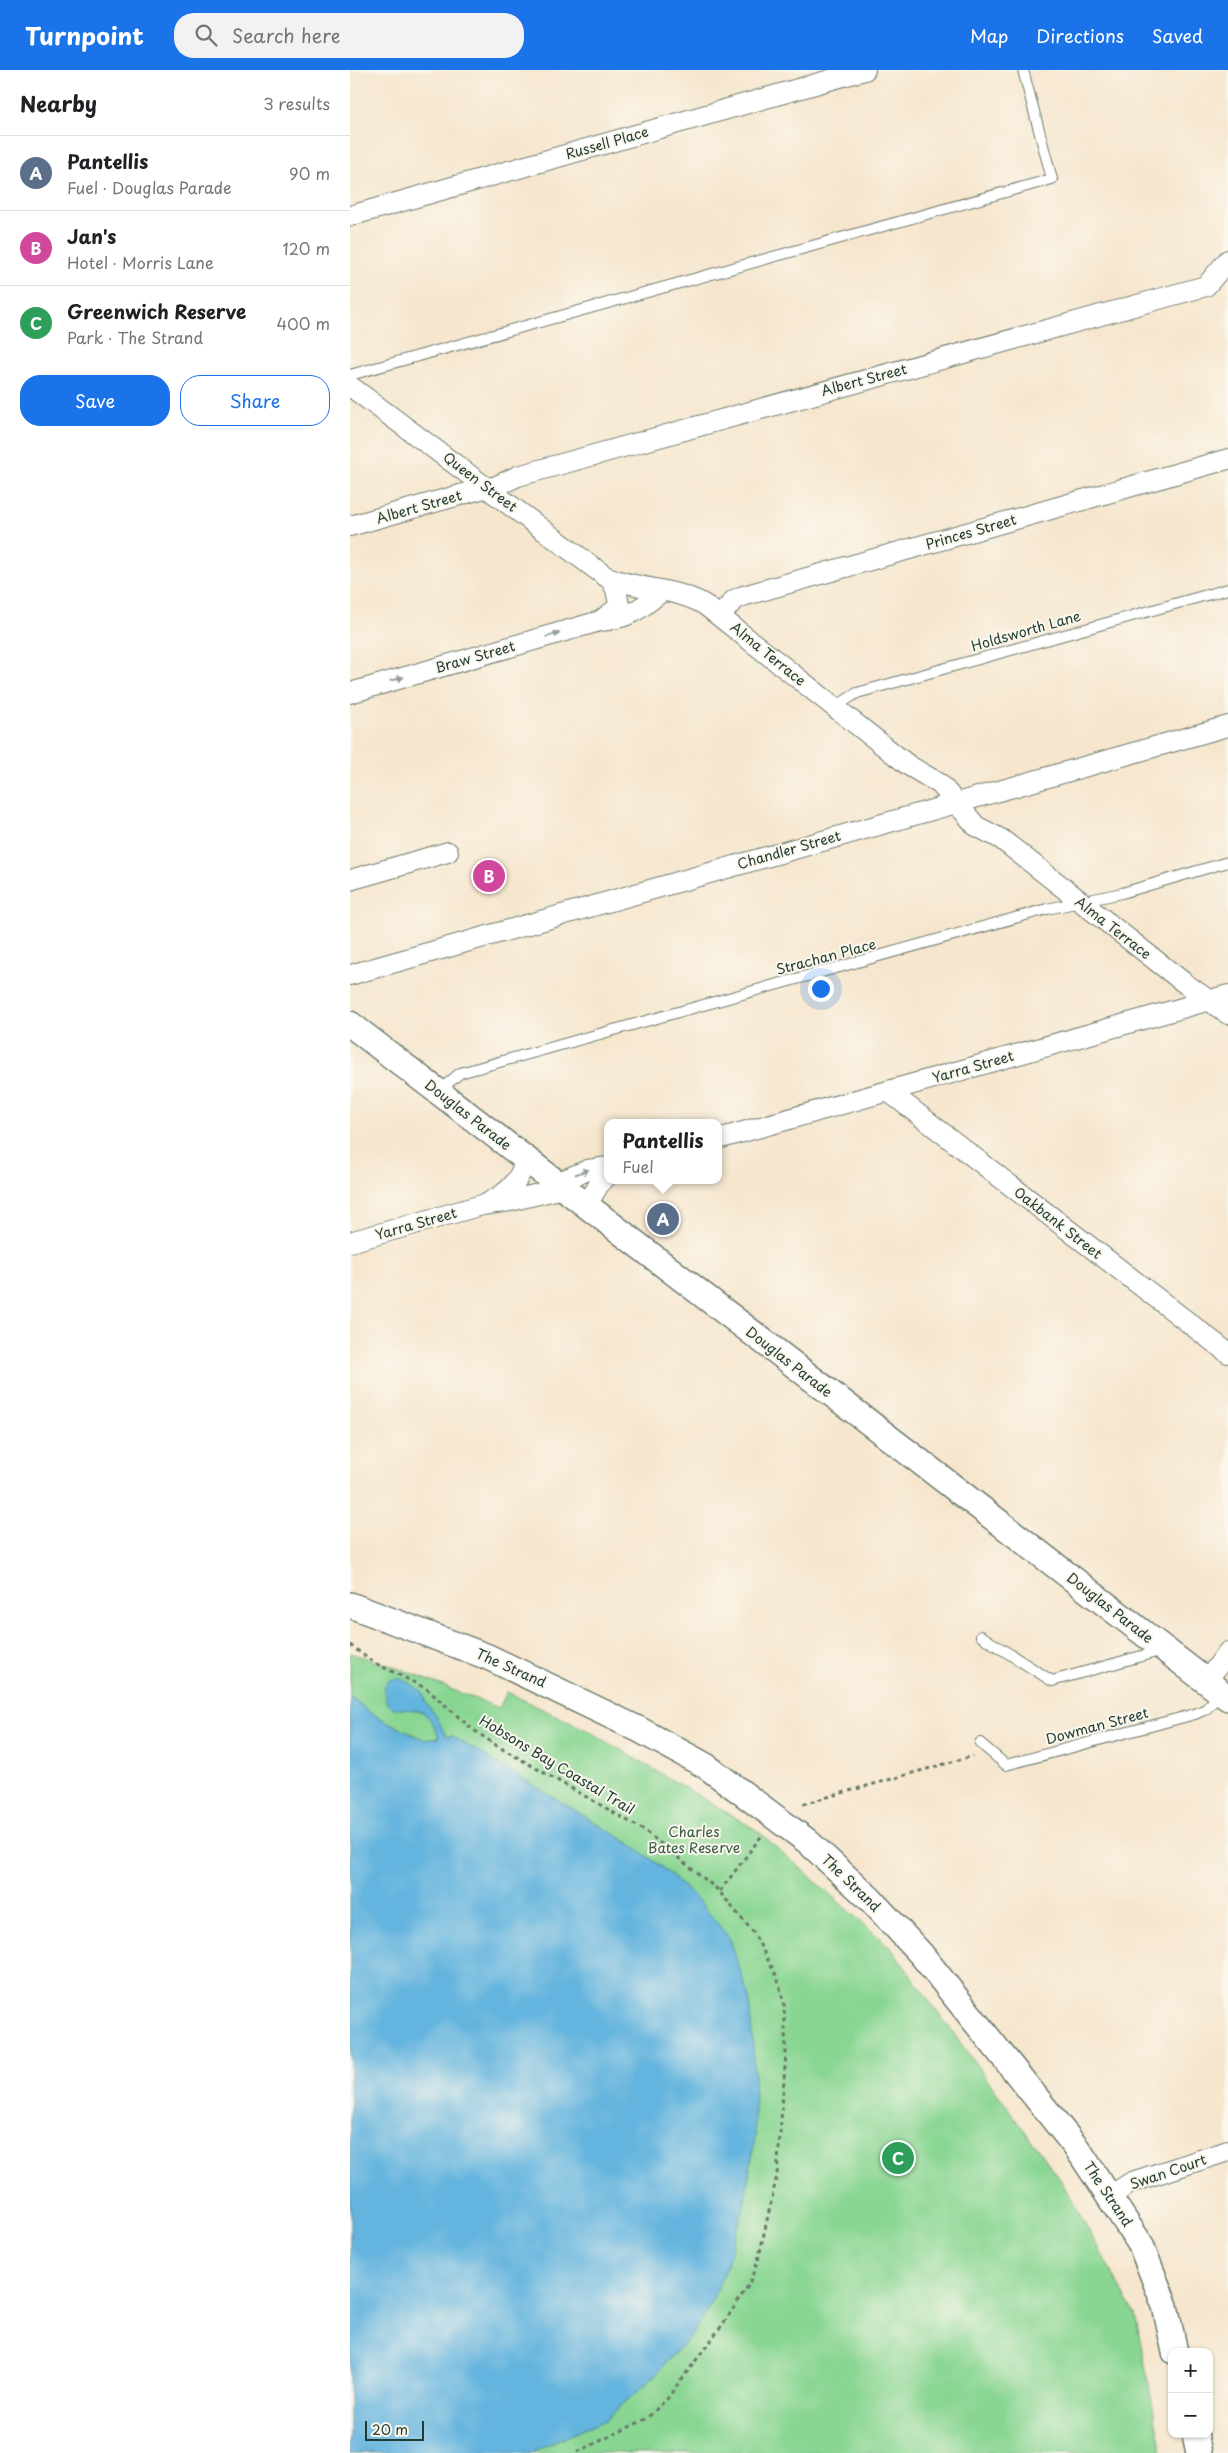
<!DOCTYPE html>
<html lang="en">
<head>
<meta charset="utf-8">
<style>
	body { margin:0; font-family:"Playpen Sans",sans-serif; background:#f2f2f2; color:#202124 }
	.controls { position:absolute; right:15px; bottom:15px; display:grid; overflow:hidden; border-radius:10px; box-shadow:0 1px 4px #0004 }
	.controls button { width:45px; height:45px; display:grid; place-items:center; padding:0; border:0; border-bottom:1px solid #e0e0e0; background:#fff; color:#202124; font:25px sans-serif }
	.scale { position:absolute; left:15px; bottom:12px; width:59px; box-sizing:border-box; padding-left:5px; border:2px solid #1f3d34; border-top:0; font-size:14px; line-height:18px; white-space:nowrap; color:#1f3d34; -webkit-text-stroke:4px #fbf7ec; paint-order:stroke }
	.you { position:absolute; left:470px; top:918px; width:18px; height:18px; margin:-12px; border:4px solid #fff; border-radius:50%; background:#1a73e8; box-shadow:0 0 0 8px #1a73e833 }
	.badge { display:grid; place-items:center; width:32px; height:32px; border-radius:50%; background:#1a73e8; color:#fff; font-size:16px; font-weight:700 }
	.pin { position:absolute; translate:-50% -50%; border:2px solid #fff; box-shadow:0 1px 5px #0006 }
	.popup { position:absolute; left:254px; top:1049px; width:118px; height:65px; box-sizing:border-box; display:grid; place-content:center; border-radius:10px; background:#fff; filter:drop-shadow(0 1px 4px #0005); font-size:16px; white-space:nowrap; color:#757577 }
	.popup b { font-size:19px; color:#202124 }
	.popup::after { content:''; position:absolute; left:50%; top:100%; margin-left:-10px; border:10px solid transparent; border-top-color:#fff }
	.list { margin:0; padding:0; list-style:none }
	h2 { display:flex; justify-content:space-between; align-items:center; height:65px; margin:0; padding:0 20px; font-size:21px }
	h2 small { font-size:16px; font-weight:400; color:#757577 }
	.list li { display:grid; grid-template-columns:32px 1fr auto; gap:15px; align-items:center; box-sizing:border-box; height:75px; padding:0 20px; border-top:1px solid #e0e0e0 }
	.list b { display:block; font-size:19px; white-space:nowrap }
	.list p { margin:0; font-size:16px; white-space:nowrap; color:#757577 }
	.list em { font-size:16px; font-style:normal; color:#757577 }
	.actions { display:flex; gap:10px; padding:15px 20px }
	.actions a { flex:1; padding:11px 0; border:1px solid #1a73e8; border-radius:20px; text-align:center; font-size:18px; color:#1a73e8 }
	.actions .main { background:#1a73e8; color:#fff }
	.icon { flex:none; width:28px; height:28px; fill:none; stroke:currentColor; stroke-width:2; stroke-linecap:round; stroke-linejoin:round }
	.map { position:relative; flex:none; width:878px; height:2383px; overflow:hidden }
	header { display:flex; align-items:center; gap:30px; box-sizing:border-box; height:70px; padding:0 25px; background:#1a73e8; color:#fff }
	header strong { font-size:24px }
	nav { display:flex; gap:28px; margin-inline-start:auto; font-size:18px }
	.search { width:350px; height:45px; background:#f2f2f2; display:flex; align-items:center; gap:12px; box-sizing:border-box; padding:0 18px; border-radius:20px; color:#757577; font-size:19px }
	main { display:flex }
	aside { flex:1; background:#fff }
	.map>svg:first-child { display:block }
	.green { fill:#89d693; stroke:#548a64 }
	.water { fill:#63b4de; stroke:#417889 }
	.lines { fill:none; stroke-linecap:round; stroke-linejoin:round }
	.service-casing { stroke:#6a786a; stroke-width:12 }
	.minor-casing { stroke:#6a786a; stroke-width:22 }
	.tertiary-casing { stroke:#6a786a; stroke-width:28 }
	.path { stroke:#6a786a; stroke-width:3; stroke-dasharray:4 4; stroke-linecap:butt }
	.service { stroke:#fff; stroke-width:10 }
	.minor { stroke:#fff; stroke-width:20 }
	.tertiary { stroke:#fff; stroke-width:25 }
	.oneway { fill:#8f9e9a }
	.labels { text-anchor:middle; stroke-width:4; stroke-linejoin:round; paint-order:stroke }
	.street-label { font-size:14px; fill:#1f3d34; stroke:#fbf7ec }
	.park-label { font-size:14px; fill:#345c47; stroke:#fbf7ec }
</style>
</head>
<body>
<header>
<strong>Turnpoint</strong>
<div class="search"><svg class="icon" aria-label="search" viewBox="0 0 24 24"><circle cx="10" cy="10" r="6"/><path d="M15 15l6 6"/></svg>Search here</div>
<nav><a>Map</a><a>Directions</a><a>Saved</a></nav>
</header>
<main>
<aside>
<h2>Nearby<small>3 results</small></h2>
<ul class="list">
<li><span class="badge" style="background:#5c6f8a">A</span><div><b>Pantellis</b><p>Fuel · Douglas Parade</p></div><em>90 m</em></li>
<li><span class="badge" style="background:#d1479c">B</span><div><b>Jan's</b><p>Hotel · Morris Lane</p></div><em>120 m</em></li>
<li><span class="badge" style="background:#2e9e5b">C</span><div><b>Greenwich Reserve</b><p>Park · The Strand</p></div><em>400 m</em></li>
</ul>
<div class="actions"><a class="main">Save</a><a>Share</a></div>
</aside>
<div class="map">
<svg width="878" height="2383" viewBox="0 0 878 2383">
	<rect width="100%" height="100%" fill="#fbf7ec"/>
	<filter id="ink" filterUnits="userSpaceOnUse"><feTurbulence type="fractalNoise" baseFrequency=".02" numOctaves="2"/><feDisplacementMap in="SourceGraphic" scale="10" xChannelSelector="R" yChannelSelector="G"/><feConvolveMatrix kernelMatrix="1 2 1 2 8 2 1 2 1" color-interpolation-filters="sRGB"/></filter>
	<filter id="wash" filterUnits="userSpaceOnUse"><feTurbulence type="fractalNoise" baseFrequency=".0096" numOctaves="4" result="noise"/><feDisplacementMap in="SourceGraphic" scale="20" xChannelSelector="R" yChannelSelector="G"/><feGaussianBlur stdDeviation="1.12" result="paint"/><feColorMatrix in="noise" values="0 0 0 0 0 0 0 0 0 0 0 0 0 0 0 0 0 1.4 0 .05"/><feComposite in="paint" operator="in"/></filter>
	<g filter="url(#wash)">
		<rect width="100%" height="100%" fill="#f6e6ce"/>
		<!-- green -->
		<path class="green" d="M0 1583 42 1596 149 1638 157 1622 239 1661 408 1761 541 1878 710 2109 785 2244 812 2383H179L255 2350 301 2309 343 2263 375 2201 395 2130 405 2067 350 1832 315 1800 282 1775 102 1666 75 1670 20 1643 0 1626Z"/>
		<!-- water -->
		<path class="water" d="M48 1608 59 1612 73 1622 76 1633 86 1646 96 1666H102L282 1775 315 1800 350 1832 380 1869 399 1928 404 1990 405 2067 395 2130 375 2201 360 2235 343 2263 301 2309 255 2350 179 2383H0V1626L20 1643 74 1670 89 1668C86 1660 82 1650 75 1644 63 1634 40 1647 35 1627 34 1624 34 1618 35 1615 38 1610 43 1609 48 1608Z"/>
	</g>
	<g filter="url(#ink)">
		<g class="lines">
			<defs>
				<path id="service" d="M0 305 702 109 673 0
					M485 637 507 623 878 519
					M89 1021 110 1003 697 839 772 823 878 792
					M631 1566 702 1611 813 1580
					M630 1673 656 1695 845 1644 856 1639 871 1623"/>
				<path id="minor" d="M0 146 515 0
					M0 316 255 506C286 520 325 517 355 535L558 695 590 714 626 756 651 769 837 915 878 944
					M140 419 168 406 856 216 878 190
					M0 456 138 417
					M370 546 384 530 393 526 878 389
					M250 551 265 540 269 535 266 519 260 509
					M0 623 250 551C280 548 290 539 312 521
					M0 810 98 782
					M0 905 878 656
					M538 1021 878 1283
					M368 1069 878 925
					M207 1113 238 1100 258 1097
					M141 1131C161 1121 169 1111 176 1089
					M236 1136 250 1113 258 1105
					M0 1172 132 1135 160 1131 213 1118
					M856 1612 878 1582
					M760 2126 782 2112 878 2081"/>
				<path id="tertiary" d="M0 954 878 1628
					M0 1535 138 1587 288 1659 356 1696 457 1771 520 1829 571 1884 729 2081 791 2175 815 2236 825 2282
					M845 2364 849 2383"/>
			</defs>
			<!-- service casing -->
			<use href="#service" class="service-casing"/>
			<!-- minor casing -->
			<use href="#minor" class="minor-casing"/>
			<!-- tertiary casing -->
			<use href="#tertiary" class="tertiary-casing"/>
			<!-- path -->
			<path class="path" d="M0 1575 23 1592 77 1619 121 1658 144 1674 294 1760 368 1820 403 1862 427 1907 434 1933 436 1983 427 2105 408 2191 398 2216 373 2254 317 2329 296 2349 225 2383
				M453 1734 623 1686
				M370 1821 413 1764"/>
			<!-- service -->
			<use href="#service" class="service"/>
			<!-- minor -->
			<use href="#minor" class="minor"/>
			<!-- tertiary -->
			<use href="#tertiary" class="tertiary"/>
		</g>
		<!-- one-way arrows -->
		<defs><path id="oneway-solid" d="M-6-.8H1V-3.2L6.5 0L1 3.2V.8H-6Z" transform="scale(1.25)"/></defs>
		<g class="oneway">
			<use href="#oneway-solid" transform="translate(203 565) rotate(-16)"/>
			<use href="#oneway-solid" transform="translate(47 609) rotate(-16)"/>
			<use href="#oneway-solid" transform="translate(232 1102) rotate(-19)"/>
		</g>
	</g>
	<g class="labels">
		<!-- street labels -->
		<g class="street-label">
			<text transform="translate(257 73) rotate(-16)" y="5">Russell Place</text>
			<text transform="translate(514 310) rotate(-15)" y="5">Albert Street</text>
			<text transform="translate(130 412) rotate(37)" y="5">Queen Street</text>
			<text transform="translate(69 437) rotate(-16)" y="5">Albert Street</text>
			<text transform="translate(621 462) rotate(-16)" y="5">Princes Street</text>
			<text transform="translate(676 561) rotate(-16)" y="5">Holdsworth Lane</text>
			<text transform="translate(418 584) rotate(39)" y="5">Alma Terrace</text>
			<text transform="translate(125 587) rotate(-16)" y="5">Braw Street</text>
			<text transform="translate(439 780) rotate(-16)" y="5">Chandler Street</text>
			<text transform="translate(763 858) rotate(38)" y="5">Alma Terrace</text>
			<text transform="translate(476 887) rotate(-15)" y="5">Strachan Place</text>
			<text transform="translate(623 997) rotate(-16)" y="5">Yarra Street</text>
			<text transform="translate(118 1045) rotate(38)" y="5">Douglas Parade</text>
			<text transform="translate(708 1153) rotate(38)" y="5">Oakbank Street</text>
			<text transform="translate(66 1154) rotate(-16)" y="5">Yarra Street</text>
			<text transform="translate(439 1292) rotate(38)" y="5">Douglas Parade</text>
			<text transform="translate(760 1538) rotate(38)" y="5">Douglas Parade</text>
			<text transform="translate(161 1598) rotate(24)" y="5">The Strand</text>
			<text transform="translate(747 1656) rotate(-15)" y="5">Dowman Street</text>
			<text transform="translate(207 1695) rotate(31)" y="5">Hobsons Bay Coastal Trail</text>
			<text transform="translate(501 1813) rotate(44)" y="5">The Strand</text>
			<text transform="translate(818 2102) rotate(-19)" y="5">Swan Court</text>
			<text transform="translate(758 2124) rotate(56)" y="5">The Strand</text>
		</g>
		<!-- park labels -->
		<g class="park-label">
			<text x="344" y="1767">Charles<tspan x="344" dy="16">Bates Reserve</tspan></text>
		</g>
	</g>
</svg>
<div class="controls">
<button>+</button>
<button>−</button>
</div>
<div class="scale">20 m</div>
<div class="you"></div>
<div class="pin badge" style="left:313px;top:1149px;background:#5c6f8a">A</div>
<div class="popup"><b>Pantellis</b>Fuel</div>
<div class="pin badge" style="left:139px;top:806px;background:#d1479c">B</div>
<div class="pin badge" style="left:548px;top:2088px;background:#2e9e5b">C</div>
</div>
</main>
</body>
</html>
